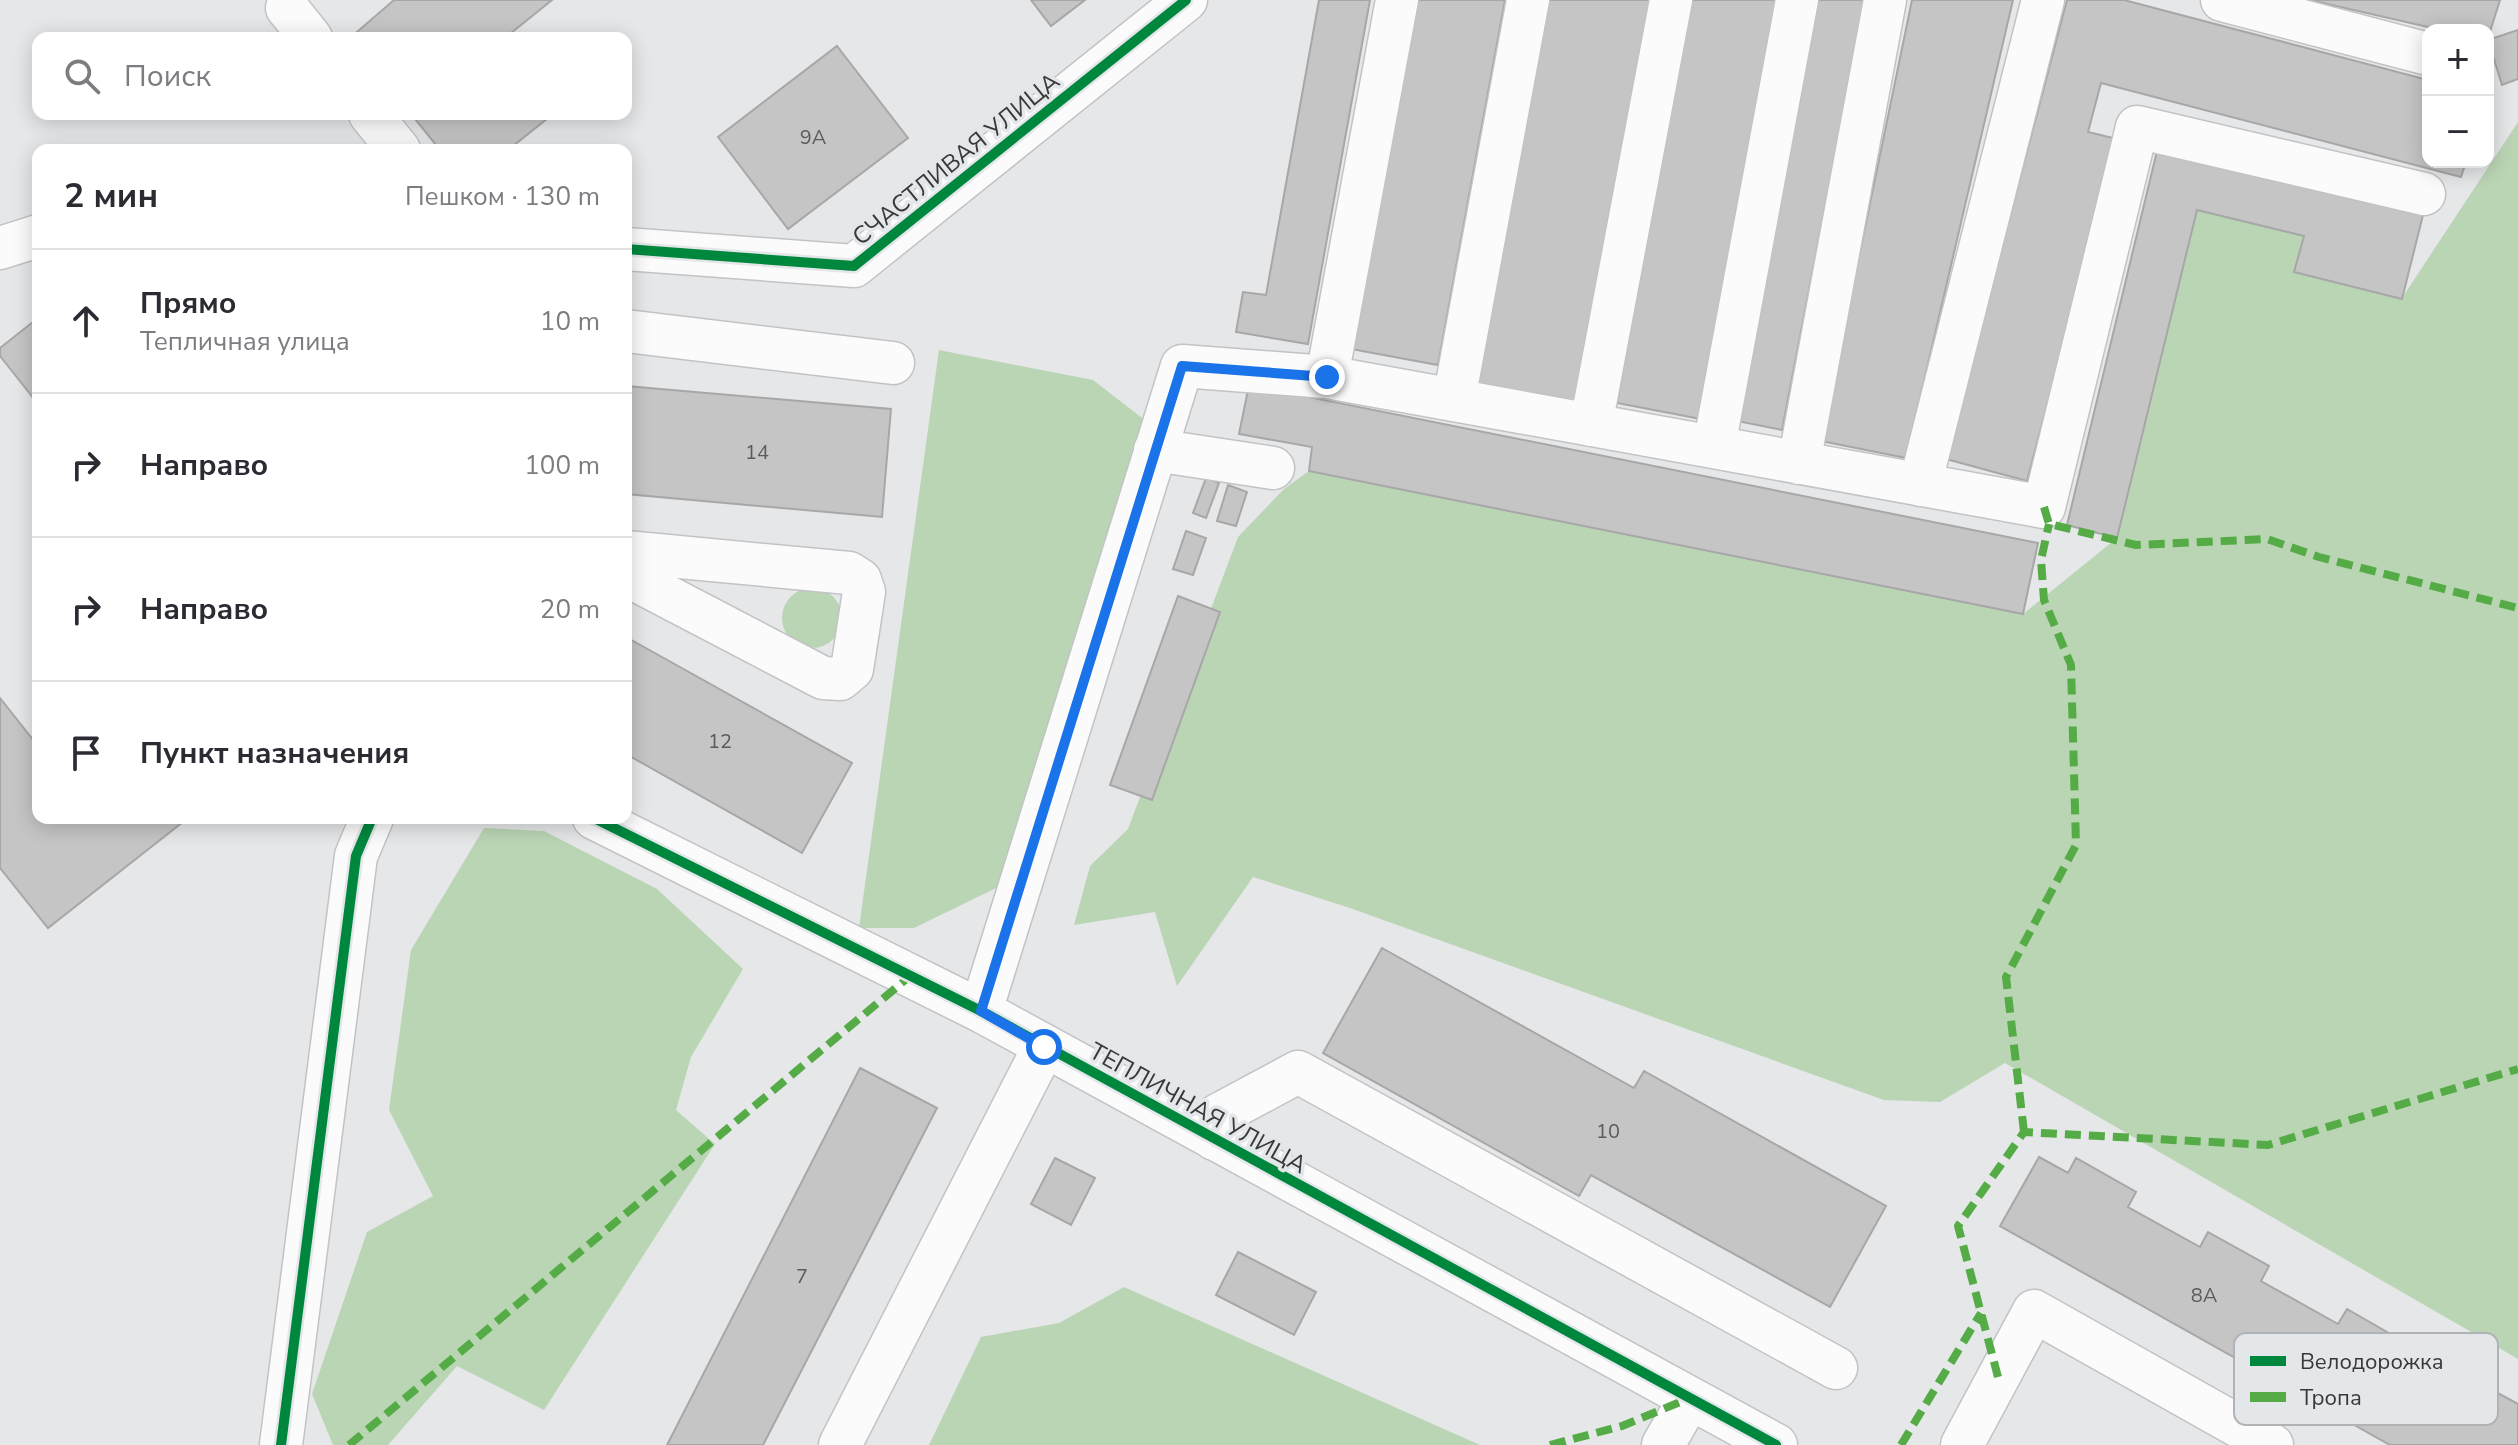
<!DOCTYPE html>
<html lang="ru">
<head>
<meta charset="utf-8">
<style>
	body { margin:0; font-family:"Nunito Sans",sans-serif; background:#f2f2f3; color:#2b2b33 }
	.controls { position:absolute; right:24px; top:24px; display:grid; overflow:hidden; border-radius:16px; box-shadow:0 4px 20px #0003 }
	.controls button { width:72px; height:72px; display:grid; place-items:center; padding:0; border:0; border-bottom:2px solid #e1e1e2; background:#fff; color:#2b2b33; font:40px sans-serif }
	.stop { position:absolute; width:24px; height:24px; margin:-18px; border:6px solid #1a73e8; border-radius:50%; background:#fff }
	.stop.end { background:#1a73e8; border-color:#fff; box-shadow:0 2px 8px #0008 }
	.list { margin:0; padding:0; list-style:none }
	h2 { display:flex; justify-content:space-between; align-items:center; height:104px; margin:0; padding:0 32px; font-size:34px }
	h2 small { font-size:26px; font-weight:400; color:#7c7c81 }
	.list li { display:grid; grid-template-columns:52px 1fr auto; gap:24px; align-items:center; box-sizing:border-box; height:144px; padding:0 32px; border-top:2px solid #e1e1e2 }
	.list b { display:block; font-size:30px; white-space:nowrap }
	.list p { margin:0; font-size:26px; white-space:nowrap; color:#7c7c81 }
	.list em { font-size:26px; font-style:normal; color:#7c7c81 }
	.icon { flex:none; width:44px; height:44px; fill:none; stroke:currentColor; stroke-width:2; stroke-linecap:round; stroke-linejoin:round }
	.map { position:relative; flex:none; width:2518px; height:1445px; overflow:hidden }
	.search { position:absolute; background:#fff; box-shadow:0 4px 20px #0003; left:32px; top:32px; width:600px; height:88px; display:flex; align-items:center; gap:20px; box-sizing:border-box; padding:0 28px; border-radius:16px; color:#7c7c81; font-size:30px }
	.panel { position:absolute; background:#fff; box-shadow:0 4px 20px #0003; left:32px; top:144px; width:600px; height:680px; border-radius:16px }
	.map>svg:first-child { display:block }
	.green { fill:#bad5b4 }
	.building { fill:#c5c5c5; stroke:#a7a7a8; stroke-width:2 }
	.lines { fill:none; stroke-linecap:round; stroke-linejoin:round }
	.minor-casing { stroke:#c2c3c5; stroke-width:45 }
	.minor { stroke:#fbfbfc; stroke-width:42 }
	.quiet { stroke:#55ac46; stroke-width:8; stroke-dasharray:16 8; stroke-linecap:butt }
	.cycleway-casing { stroke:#e4e7ea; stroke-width:15 }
	.cycleway { stroke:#00873e; stroke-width:10 }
	.route { stroke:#1a73e8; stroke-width:10 }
	.labels { text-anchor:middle; stroke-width:7; stroke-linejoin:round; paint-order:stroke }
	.number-label { font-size:20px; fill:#5a5b5c }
	.street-label { font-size:24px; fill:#373839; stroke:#e4e7ea }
	.key { fill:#e4e7ea; stroke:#b0b2b5; stroke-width:2 }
	.key-label { font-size:22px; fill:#373839 }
</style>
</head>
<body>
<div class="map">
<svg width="2518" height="1445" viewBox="0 0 2518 1445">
	<rect width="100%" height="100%" fill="#e5e7e9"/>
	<!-- green -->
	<path class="green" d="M2518 122V1359L2005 1063 1940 1102 1884 1100 1350 908 1253 877 1177 986 1155 912 1074 925 1090 866 1128 829 1238 537 1284 489 1309 471 2023 614 2117 538 2197 210 2304 236 2295 272 2402 298Z
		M939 350 1093 380 1146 421 998 887 914 928H859Z
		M782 618a30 30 0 1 1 60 0a30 30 0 1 1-60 0Z
		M484 828 544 831 657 889 743 969 691 1057 676 1110 715 1144 544 1410 457 1366 388 1445H333L312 1394 367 1232 433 1196 389 1110 411 950Z
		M1124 1287 1480 1445H929L981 1337 1059 1323Z"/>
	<!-- building -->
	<path class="building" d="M394 0H552L505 38H350Z
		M1031 0H1085L1051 26Z
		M1319 0H1370L1308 344 1236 332 1243 292 1266 295Z
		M1416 0H1505L1438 365 1351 349Z
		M1547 0H1655L1581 404 1476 385Z
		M1690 0H1777L1701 419 1617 403Z
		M1818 0H1865L1782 430 1737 421Z
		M1912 0H2013L1906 458 1821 441Z
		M2067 0H2124L2428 80V162H2466L2461 177 2101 83 2088 132 2117 139 2027 481 1946 459Z
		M2310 0H2500L2488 38V30H2441Z
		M2518 30V79L2502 85 2488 40Z
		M837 46 908 138 788 229 718 137Z
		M411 114H545L548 118 508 150H440Z
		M2157 151 2423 215 2402 299 2294 272 2304 236 2197 210 2117 538 2067 525Z
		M38 318V404L0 356V348Z
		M1249 385 2038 543 2023 614 1309 471 1312 447 1239 434Z
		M626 386 891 409 882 517 626 494Z
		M1206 478 1219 483 1206 518 1193 513Z
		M1228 485 1247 492 1236 526 1217 521Z
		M1186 531 1206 538 1193 575 1173 569Z
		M1178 596 1220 612 1152 800 1110 785Z
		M626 637 852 763 802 853 626 754Z
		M0 698 38 746V818H188L48 928 0 868Z
		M1382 948 1634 1088 1644 1071 1886 1206 1830 1307 1591 1175 1579 1196 1323 1053Z
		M860 1068 937 1108 763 1445H667Z
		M2039 1157 2068 1173 2076 1158 2136 1192 2128 1207 2200 1247 2208 1232 2269 1266 2261 1281 2338 1324 2347 1309 2415 1348 2406 1363 2476 1401 2485 1386 2518 1404V1445H2390L2000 1226Z
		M1055 1158 1095 1178 1071 1225 1031 1204Z
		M1238 1252 1316 1292 1294 1335 1216 1295Z"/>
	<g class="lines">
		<defs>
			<path id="minor" d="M2222 0 2428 54
				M287 8 311 38
				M370 114 399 150
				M0 248 38 236
				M626 249 854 266 1186 0
				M626 331 893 363
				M1327 377 1397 0
				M1454 400 1528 0
				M1591 425 1671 0
				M1714 447 1797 0
				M1155 450 1273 468
				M1799 463 1885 0
				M1920 485 2043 0
				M626 552 849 573 860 580 864 592 852 669 840 679 823 678 626 575
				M594 818 981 1011 1776 1445
				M981 1011 1182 366 1327 377 2044 507 2137 127 2424 194
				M1214 1139 1218 1115 1298 1072 1836 1368
				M281 1445 356 856 372 818
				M840 1445 1044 1047
				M1663 1445 1690 1398
				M1962 1445 2034 1311 2272 1445"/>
		</defs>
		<!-- minor casing -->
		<use href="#minor" class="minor-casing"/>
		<!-- minor -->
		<use href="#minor" class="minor"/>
		<!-- quiet -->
		<path class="quiet" d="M2044 507 2049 524 2136 545 2267 539 2319 557 2518 608
			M2024 1132 2006 977 2076 845 2071 665 2044 600 2041 560 2049 524
			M1998 1377 1958 1226 2024 1132 2268 1145 2518 1069
			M349 1445 910 976
			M1550 1445 1622 1426 1690 1398
			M1901 1445 1981 1313"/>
		<defs>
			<path id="cycleway" d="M626 249 854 266 1186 0
				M594 818 981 1011 1776 1445
				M281 1445 356 856 372 818"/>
		</defs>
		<!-- cycleway casing -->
		<use href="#cycleway" class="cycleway-casing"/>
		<!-- cycleway -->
		<use href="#cycleway" class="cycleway"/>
	</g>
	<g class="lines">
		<!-- route -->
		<path class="route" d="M1044 1047 981 1011 1182 366 1327 377"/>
	</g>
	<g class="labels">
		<!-- number labels -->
		<g class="number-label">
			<text x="813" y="144">9А</text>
			<text x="757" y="459">14</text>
			<text x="720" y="748">12</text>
			<text x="1608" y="1138">10</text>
			<text x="802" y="1283">7</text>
			<text x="2204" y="1302">8А</text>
		</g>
		<!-- street labels -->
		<g class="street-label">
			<text transform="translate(956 159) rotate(-39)" y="8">СЧАСТЛИВАЯ УЛИЦА</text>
			<text transform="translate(1198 1108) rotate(29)" y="8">ТЕПЛИЧНАЯ УЛИЦА</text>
		</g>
	</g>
	<!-- legend -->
	<rect x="2234" y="1333" width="264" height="92" rx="12" class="key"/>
	<rect x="2250" y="1356" width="36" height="10" fill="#00873e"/>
	<rect x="2250" y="1392" width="36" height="10" fill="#55ac46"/>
	<g class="key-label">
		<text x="2300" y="1369">Велодорожка</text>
		<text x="2300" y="1405">Тропа</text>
	</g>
</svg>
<div class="controls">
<button>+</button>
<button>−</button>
</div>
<div class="stop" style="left:1044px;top:1047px"></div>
<div class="stop end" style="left:1327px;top:377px"></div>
<div class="search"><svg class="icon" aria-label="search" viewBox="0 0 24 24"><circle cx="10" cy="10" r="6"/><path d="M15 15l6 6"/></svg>Поиск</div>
<section class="panel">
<h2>2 мин<small>Пешком · 130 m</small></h2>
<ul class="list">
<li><svg class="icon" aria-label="ahead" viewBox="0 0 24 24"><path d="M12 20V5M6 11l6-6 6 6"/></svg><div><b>Прямо</b><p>Тепличная улица</p></div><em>10 m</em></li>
<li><svg class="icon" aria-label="right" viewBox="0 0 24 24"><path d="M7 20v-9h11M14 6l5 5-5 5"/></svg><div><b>Направо</b></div><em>100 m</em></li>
<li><svg class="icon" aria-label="right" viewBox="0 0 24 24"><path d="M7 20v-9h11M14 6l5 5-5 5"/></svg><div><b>Направо</b></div><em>20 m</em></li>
<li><svg class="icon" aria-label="arrive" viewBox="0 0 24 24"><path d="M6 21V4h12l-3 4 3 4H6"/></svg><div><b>Пункт назначения</b></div></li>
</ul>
</section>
</div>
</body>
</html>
